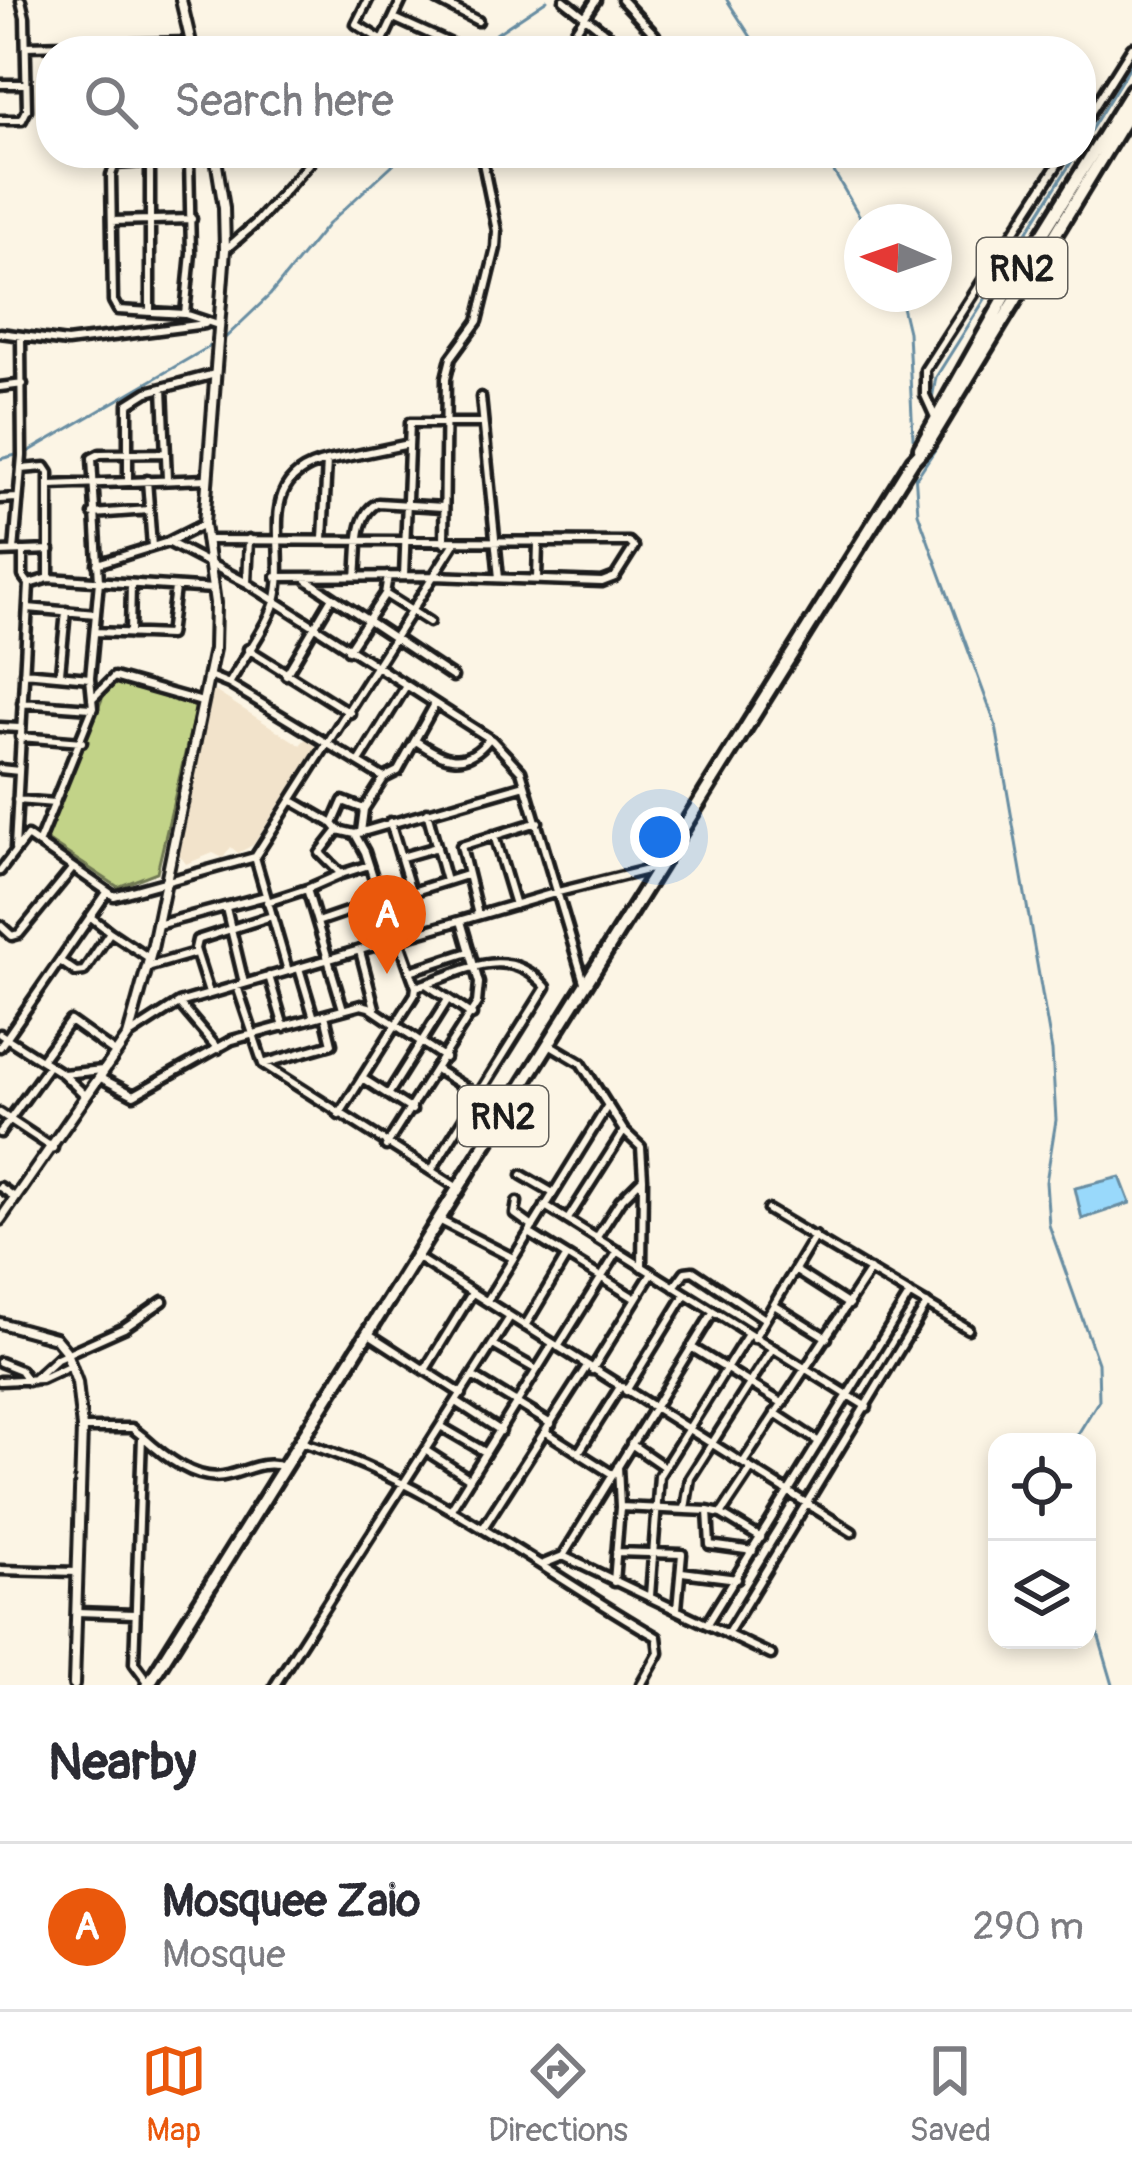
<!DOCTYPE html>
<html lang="en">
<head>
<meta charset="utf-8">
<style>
	body { margin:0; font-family:Pangolin,sans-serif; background:#f2f2f3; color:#2b2b33 }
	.controls { position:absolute; right:36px; bottom:36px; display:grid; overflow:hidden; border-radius:24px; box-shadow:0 6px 18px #0003 }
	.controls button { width:108px; height:108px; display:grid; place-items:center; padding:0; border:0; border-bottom:3px solid #e1e1e2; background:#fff; color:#2b2b33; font:60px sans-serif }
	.compass { position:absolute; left:844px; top:204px; width:108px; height:108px; border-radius:50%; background:#fff; box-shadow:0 6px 18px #0003; rotate:272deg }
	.you { position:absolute; left:660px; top:837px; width:42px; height:42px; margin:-30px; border:9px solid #fff; border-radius:50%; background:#1a73e8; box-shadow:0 0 0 18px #1a73e833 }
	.badge { display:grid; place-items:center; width:78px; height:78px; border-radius:50%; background:#ea580c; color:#fff; font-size:39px; font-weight:700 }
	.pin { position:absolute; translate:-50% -99px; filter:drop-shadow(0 3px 6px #0008) }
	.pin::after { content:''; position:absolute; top:63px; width:42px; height:36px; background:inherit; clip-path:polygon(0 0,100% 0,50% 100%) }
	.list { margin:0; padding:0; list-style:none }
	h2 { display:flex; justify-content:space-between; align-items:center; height:156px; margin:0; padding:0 48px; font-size:51px }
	h2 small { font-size:39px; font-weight:400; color:#7c7c81 }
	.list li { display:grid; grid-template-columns:78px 1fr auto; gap:36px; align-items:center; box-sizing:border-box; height:168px; padding:0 48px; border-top:3px solid #e1e1e2 }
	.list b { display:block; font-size:45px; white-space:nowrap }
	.list p { margin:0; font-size:39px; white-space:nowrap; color:#7c7c81 }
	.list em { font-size:39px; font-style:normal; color:#7c7c81 }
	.icon { flex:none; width:66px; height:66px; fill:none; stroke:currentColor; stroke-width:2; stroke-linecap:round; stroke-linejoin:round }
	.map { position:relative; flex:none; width:1132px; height:1685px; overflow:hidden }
	.search { position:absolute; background:#fff; box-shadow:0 6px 18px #0003; left:36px; right:36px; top:36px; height:132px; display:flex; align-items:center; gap:30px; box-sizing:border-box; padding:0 42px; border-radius:48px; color:#7c7c81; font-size:45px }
	.sheet { height:324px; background:#fff }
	nav { display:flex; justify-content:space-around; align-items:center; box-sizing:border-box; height:168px; border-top:3px solid #e1e1e2; background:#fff; font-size:33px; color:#7c7c81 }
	nav a { display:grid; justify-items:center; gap:6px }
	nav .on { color:#ea580c }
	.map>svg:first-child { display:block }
	.built { fill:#f2e3cb }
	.green { fill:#c2d388; stroke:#6f7852; stroke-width:3 }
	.water { fill:#99d9fb; stroke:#678da2; stroke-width:3 }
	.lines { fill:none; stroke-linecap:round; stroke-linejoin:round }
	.stream { stroke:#678da2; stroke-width:3 }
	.street-casing { stroke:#1c1c1c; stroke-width:15 }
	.secondary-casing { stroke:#1c1c1c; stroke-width:16 }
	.highway-casing { stroke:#1c1c1c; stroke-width:20 }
	.street { stroke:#fcf5e5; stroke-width:6 }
	.secondary { stroke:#fcf5e5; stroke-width:8 }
	.highway { stroke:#fcf5e5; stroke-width:10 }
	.labels { text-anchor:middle; stroke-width:9; stroke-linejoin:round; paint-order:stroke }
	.shield { fill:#fcf5e5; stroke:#5f5d58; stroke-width:3 }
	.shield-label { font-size:36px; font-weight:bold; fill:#1c1c1c }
</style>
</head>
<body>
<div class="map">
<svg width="1132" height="1685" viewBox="0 0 1132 1685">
	<rect width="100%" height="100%" fill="#fcf5e5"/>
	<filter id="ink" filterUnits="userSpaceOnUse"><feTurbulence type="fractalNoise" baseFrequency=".00833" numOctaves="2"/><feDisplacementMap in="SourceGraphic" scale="24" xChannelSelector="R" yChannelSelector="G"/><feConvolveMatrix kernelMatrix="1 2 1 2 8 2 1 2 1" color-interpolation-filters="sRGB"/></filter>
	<g filter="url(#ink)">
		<!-- built -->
		<path class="built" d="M213 690 300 745 307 737 317 747 253 845 238 853 231 847 223 858 213 853 186 864 179 854Z"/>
		<!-- green -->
		<path class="green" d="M110 680 196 707 157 872 118 887 44 838Z"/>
		<!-- water -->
		<path class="water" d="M1120 1177 1130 1203 1082 1219 1075 1188Z"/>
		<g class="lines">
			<!-- stream -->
			<path class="stream" d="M727 0 760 51
				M472 50 547 0
				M1081 146 1132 63
				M823 153 863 222
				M899 294 908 332 913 438
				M223 340 270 295 328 224 402 156
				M932 399 936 377 1077 153
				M0 459 28 452 214 344
				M915 472 918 513 996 726 1052 1051 1056 1120 1046 1182 1049 1225 1098 1363 1099 1400 1073 1442
				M917 477 936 448 939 436
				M1087 1597 1113 1685"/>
			<defs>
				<path id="street" d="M368 0 356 24 383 41
					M437 0 478 21
					M564 0 628 51
					M622 0 655 35 648 51
					M394 18 467 51
					M26 46 190 42
					M378 51 402 0
					M562 51 596 0
					M0 84H26
					M0 120H22L27 110 25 17 21 0
					M1081 128 1132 47
					M216 157 115 164 111 175 113 301 118 310 185 314 218 325
					M150 160V312
					M112 221 192 219
					M225 250 256 223 318 153
					M185 314 191 253 189 159
					M0 333 67 342 205 324
					M0 387 23 384
					M163 388 167 479
					M481 397 499 578
					M935 417 925 395V370L1065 153
					M21 469 45 467 49 473V578
					M147 480 152 547
					M128 481V404L147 392 215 374
					M50 485 207 479
					M0 499 17 498
					M93 514 149 510
					M323 539 327 461 409 444
					M207 540 629 542 634 547 615 577 602 582 434 576 276 577
					M168 542 247 583 492 740 521 771 584 982
					M444 543 446 378 451 358 478 321 496 248 497 231 481 153
					M14 551 22 456 21 337
					M0 552 50 550
					M97 564 168 542 204 524
					M356 576C359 553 354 514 378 503L443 507
					M404 576 410 423H481
					M537 579 538 543
					M307 580 453 677
					M247 583 249 539
					M29 584 49 578 213 589
					M385 594 429 622
					M28 608 96 614
					M95 632 169 635 175 588
					M130 634 131 584
					M248 649 350 713
					M348 650 385 594 388 576
					M24 672 90 678
					M60 673 66 611
					M286 675 331 599
					M209 676 229 684 384 778 398 771 435 704
					M229 684C242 660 267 627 275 602 290 547 251 478 327 461
					M92 699 114 677 202 702
					M22 703 91 708
					M0 727 20 728
					M20 737 82 742
					M416 741C442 759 465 770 489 739
					M359 762 406 686
					M0 769 19 771
					M17 800 55 803
					M293 801 333 824
					M364 809 343 801 333 824 338 830 355 834 525 785
					M427 812 446 881
					M390 822 423 931
					M338 830 320 853 341 874 307 889 343 1009
					M361 832 364 809 384 778
					M355 834 365 852 394 942
					M494 835 515 905
					M38 844 93 708 90 678 99 581 92 458 100 454 166 453
					M15 848 29 584 23 576V551
					M255 857 288 971
					M402 857 437 847
					M0 871 27 836 114 896 255 857 454 544
					M341 874 369 865
					M412 892 466 875
					M267 902 307 889
					M226 908 244 983
					M478 915 461 846 538 822
					M317 922 381 900
					M0 925 12 936 19 934 73 868
					M157 925 266 896
					M110 932 149 958
					M360 951 375 1008
					M60 961 76 972 84 971 110 932 92 918
					M147 967 195 953
					M299 968 314 1018
					M410 971 469 952
					M269 976 284 1027
					M426 984 472 1015
					M237 986 263 1064 458 1188
					M416 987C464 972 507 942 546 987L431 1171
					M209 993 195 949 197 940 272 916
					M179 1003 218 1049
					M0 1034 63 1074 103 1070
					M131 1034 179 1003 558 892 659 867
					M549 1044 581 1063 624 1131 641 1147 643 1178
					M0 1047 106 894
					M41 1060 70 1021 115 1053
					M263 1064 332 1044 325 1015
					M437 1070 479 1096
					M63 1074 86 1096
					M99 1077 134 1095 232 1040 361 1005 369 1007 445 1058
					M362 1078 412 1110
					M388 1095 447 1001
					M0 1113 53 1148
					M339 1115 415 994 416 987 399 940
					M0 1133 47 1068
					M386 1146 477 1003 479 983 461 921
					M522 1175 553 1193
					M0 1187 16 1198
					M517 1202 515 1214 533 1227
					M545 1206 867 1407
					M768 1210 968 1329
					M568 1219 624 1131
					M439 1220 513 1258
					M529 1233 636 1299
					M597 1237 620 1201 643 1178 642 1267
					M416 1257 852 1532
					M796 1271 849 1305
					M674 1287 685 1272 693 1271 765 1319
					M487 1301 608 1105
					M774 1305 827 1338
					M525 1326 566 1257
					M369 1334 462 1394
					M754 1338 815 1236
					M493 1345 537 1370
					M558 1347 618 1251
					M691 1347 782 1403
					M0 1362 20 1370 28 1381
					M425 1370 472 1293
					M592 1370 652 1273
					M474 1377 551 1424
					M33 1380 57 1358 124 1328 163 1301
					M0 1381 41 1379 71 1365
					M626 1391 685 1295
					M458 1403 501 1431
					M775 1413 819 1442
					M442 1427 485 1452
					M82 1428H132L142 1436 134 1663 148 1682
					M546 1432 612 1474
					M142 1436C163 1455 197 1484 228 1475 250 1470 261 1460 285 1467
					M301 1442C432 1482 540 1570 657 1637L659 1653 641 1685
					M631 1444 663 1466
					M428 1452 470 1479
					M579 1452 620 1387
					M743 1463 870 1270
					M620 1507 708 1511 721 1514 761 1538
					M451 1509 553 1344
					M685 1509 690 1478 772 1349
					M708 1511 710 1545 753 1551
					M721 1514 751 1469
					M483 1528 587 1366
					M616 1552 682 1554 677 1609
					M563 1556 771 1655
					M541 1565 563 1556 712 1314
					M0 1570 77 1572
					M682 1572 737 1579
					M614 1582 620 1507 618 1466
					M650 1596 659 1476 748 1334
					M77 1612 134 1614
					M708 1622 910 1294
					M728 1633 927 1304
					M275 1685 510 1317"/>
				<path id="secondary" d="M181 0 193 51
					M0 1220 128 1036 152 949 214 649 215 603 204 524 225 250 224 208 215 153
					M0 1323 55 1338 65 1350 77 1382 82 1428 74 1685"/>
				<path id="highway" d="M920 448 1016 277 1132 90
					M148 1685 913 460 928 444 1132 108"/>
			</defs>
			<!-- street casing -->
			<use href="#street" class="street-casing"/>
			<!-- secondary casing -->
			<use href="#secondary" class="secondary-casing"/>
			<!-- highway casing -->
			<use href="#highway" class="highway-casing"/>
			<!-- street -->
			<use href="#street" class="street"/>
			<!-- secondary -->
			<use href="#secondary" class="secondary"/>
			<!-- highway -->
			<use href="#highway" class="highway"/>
		</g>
	</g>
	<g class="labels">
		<!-- shield labels -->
		<g class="shield">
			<rect x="977" y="238" width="90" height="60" rx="9"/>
			<rect x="458" y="1086" width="90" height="60" rx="9"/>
		</g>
		<g class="shield-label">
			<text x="1022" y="281">RN2</text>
			<text x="503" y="1129">RN2</text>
		</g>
	</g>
</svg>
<div class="controls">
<button><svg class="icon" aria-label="locate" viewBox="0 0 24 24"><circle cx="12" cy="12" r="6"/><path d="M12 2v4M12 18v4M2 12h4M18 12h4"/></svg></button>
<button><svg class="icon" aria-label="layers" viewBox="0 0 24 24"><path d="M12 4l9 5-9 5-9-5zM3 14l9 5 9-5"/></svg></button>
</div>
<svg class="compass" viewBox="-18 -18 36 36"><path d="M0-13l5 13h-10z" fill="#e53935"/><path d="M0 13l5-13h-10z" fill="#7c7c81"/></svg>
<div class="you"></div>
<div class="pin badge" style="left:387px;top:974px">A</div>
<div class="search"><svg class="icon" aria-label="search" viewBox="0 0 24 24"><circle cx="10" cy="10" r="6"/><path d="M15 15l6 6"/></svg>Search here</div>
</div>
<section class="sheet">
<h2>Nearby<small></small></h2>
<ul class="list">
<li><span class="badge">A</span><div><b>Mosquee Zaio</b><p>Mosque</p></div><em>290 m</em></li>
</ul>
</section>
<nav>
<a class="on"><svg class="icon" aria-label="map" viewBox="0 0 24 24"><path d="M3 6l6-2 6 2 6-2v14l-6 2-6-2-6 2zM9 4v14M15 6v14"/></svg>Map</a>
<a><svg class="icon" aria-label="directions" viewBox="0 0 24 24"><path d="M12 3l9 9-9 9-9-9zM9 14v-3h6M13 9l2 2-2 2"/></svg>Directions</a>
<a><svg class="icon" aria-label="saved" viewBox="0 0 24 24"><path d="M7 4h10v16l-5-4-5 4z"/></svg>Saved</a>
</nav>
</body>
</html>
